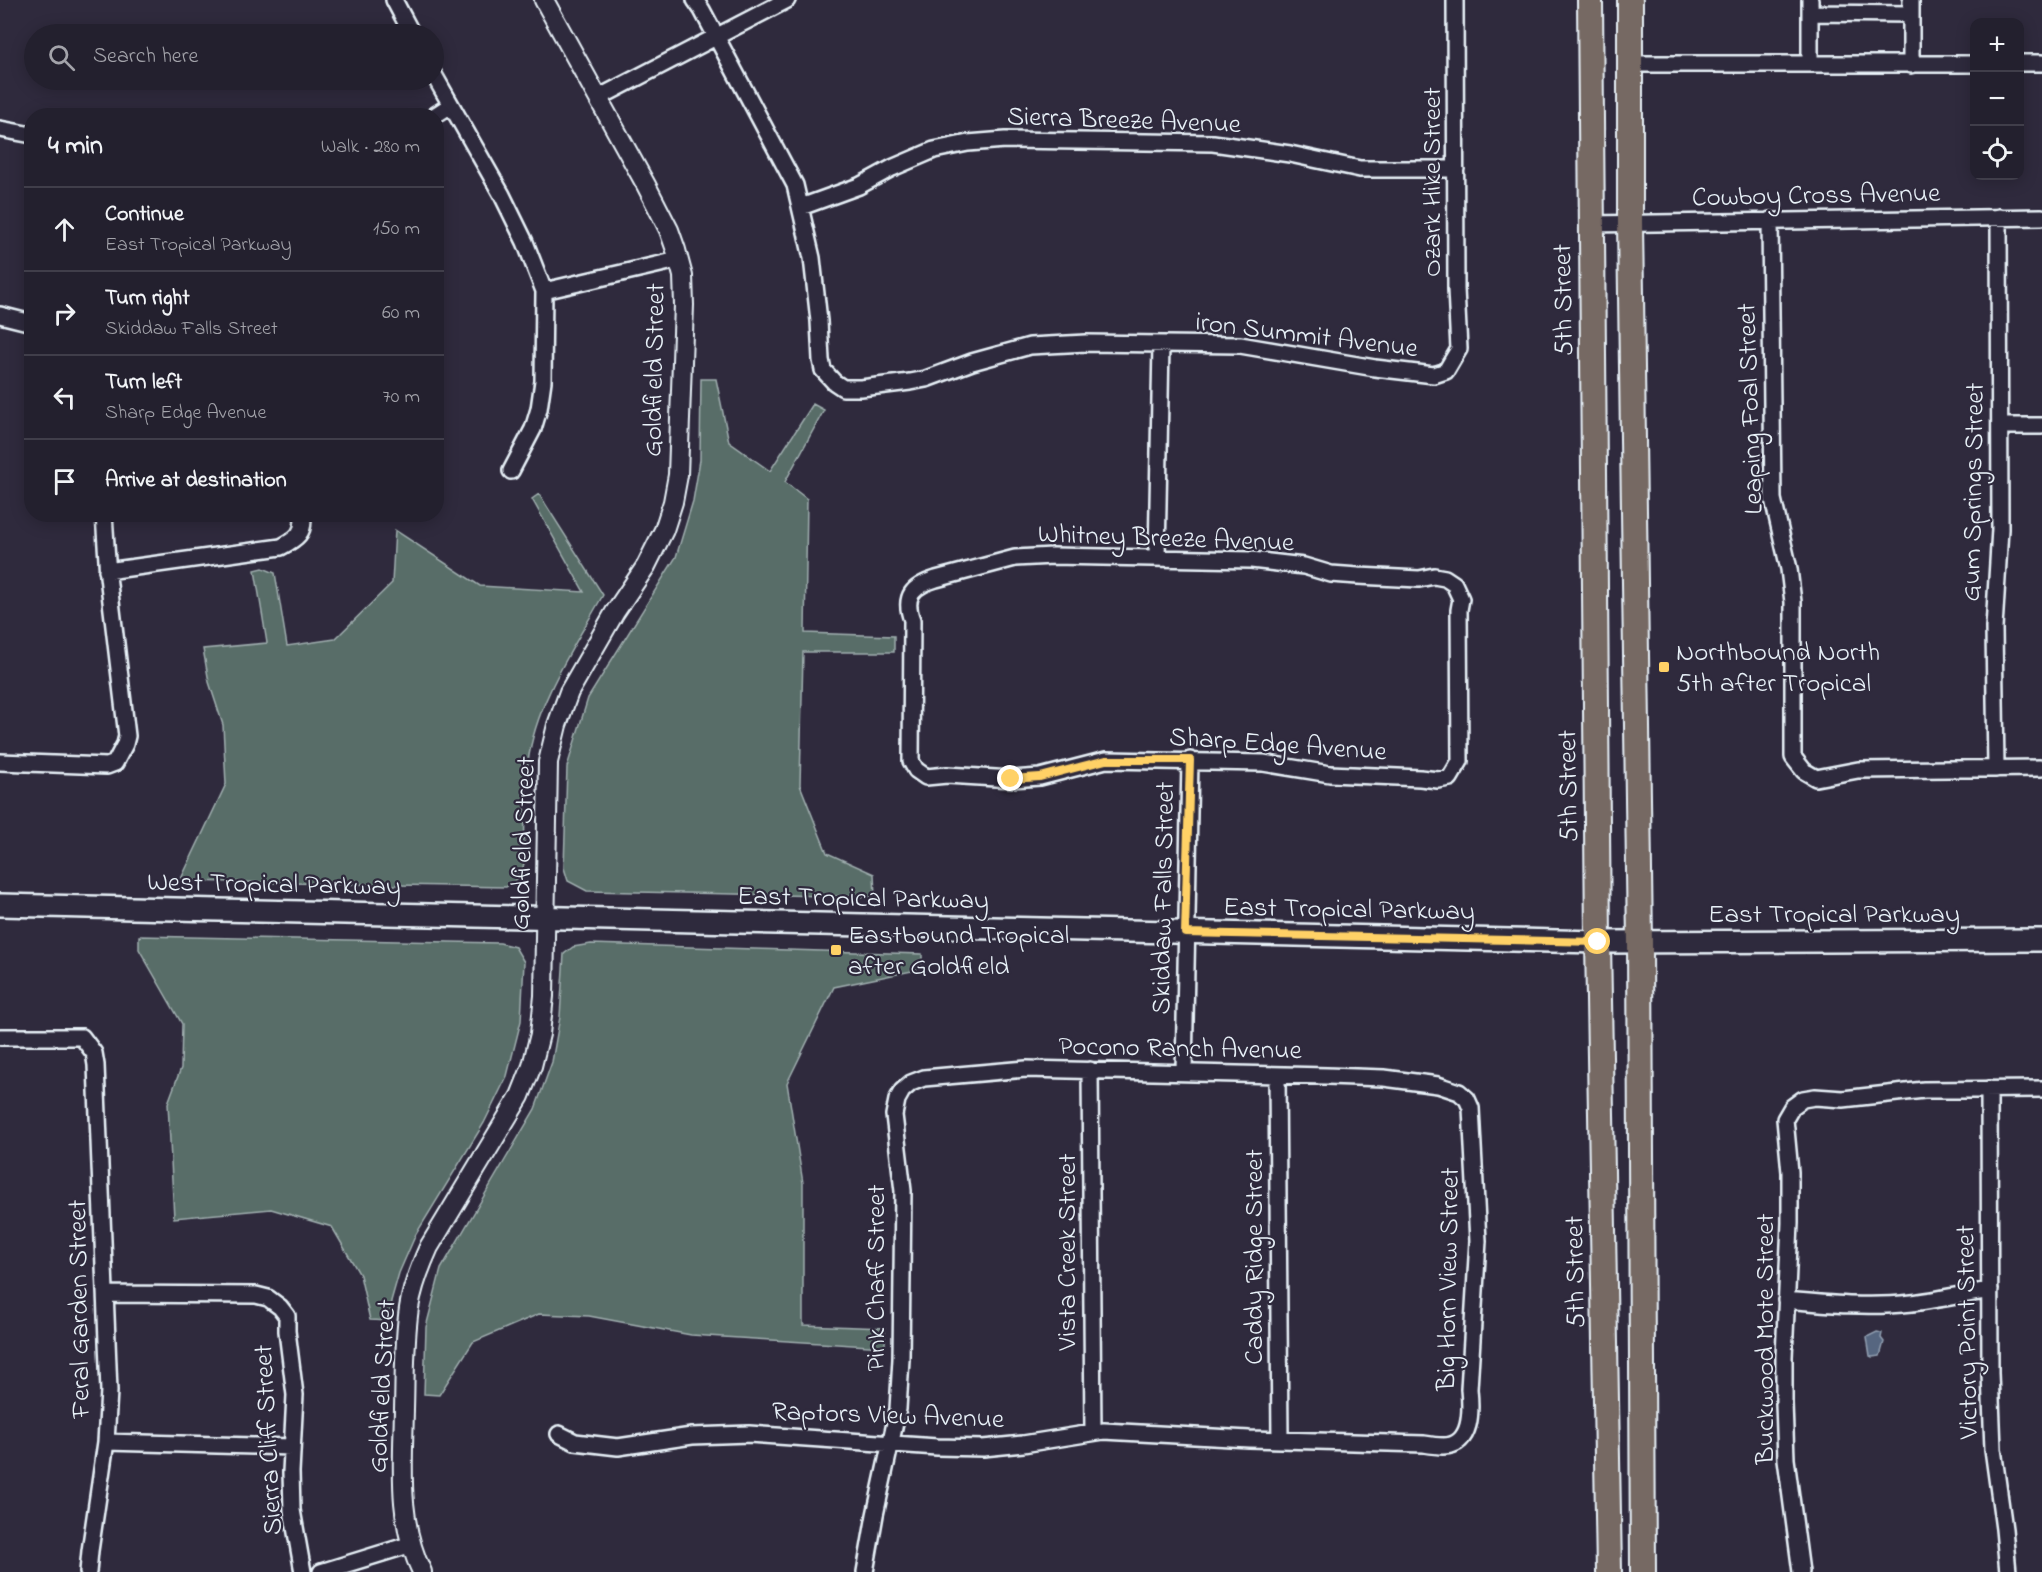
<!DOCTYPE html>
<html lang="en">
<head>
<meta charset="utf-8">
<style>
	body { margin:0; font-family:"Indie Flower",sans-serif; background:#2b2836; color:#f1f3f6 }
	.controls { position:absolute; right:18px; top:18px; display:grid; overflow:hidden; border-radius:12px; box-shadow:0 3px 15px #0003 }
	.controls button { width:54px; height:54px; display:grid; place-items:center; padding:0; border:0; border-bottom:2px solid #403e4a; background:#23202e; color:#f1f3f6; font:30px sans-serif }
	.stop { position:absolute; width:18px; height:18px; margin:-14px; border:4px solid #ffd166; border-radius:50%; background:#fff }
	.stop.end { background:#ffd166; border-color:#fff; box-shadow:0 2px 6px #0008 }
	.list { margin:0; padding:0; list-style:none }
	h2 { display:flex; justify-content:space-between; align-items:center; height:78px; margin:0; padding:0 24px; font-size:26px }
	h2 small { font-size:20px; font-weight:400; color:#a3a3aa }
	.list li { display:grid; grid-template-columns:39px 1fr auto; gap:18px; align-items:center; box-sizing:border-box; height:84px; padding:0 24px; border-top:2px solid #403e4a }
	.list b { display:block; font-size:22px; white-space:nowrap }
	.list p { margin:0; font-size:20px; white-space:nowrap; color:#a3a3aa }
	.list em { font-size:20px; font-style:normal; color:#a3a3aa }
	.icon { flex:none; width:33px; height:33px; fill:none; stroke:currentColor; stroke-width:2; stroke-linecap:round; stroke-linejoin:round }
	.map { position:relative; flex:none; width:2042px; height:1572px; overflow:hidden }
	.search { position:absolute; background:#23202e; box-shadow:0 3px 15px #0003; left:24px; top:24px; width:420px; height:66px; display:flex; align-items:center; gap:15px; box-sizing:border-box; padding:0 21px; border-radius:33px; color:#a3a3aa; font-size:22px }
	.panel { position:absolute; background:#23202e; box-shadow:0 3px 15px #0003; left:24px; top:108px; width:420px; height:414px; border-radius:24px }
	.map>svg:first-child { display:block }
	.green { fill:#596d67; stroke:#a0afb0; stroke-width:1.5 }
	.water { fill:#566680; stroke:#909eb0; stroke-width:1.5 }
	.lines { fill:none; stroke-linecap:round; stroke-linejoin:round }
	.minor-casing { stroke:#e8f1f8; stroke-width:20 }
	.tertiary-casing { stroke:#e8f1f8; stroke-width:22 }
	.secondary-casing { stroke:#e8f1f8; stroke-width:26 }
	.primary-casing { stroke:#e8f1f8; stroke-width:28 }
	.minor { stroke:#2f2a3d; stroke-width:15 }
	.tertiary { stroke:#2f2a3d; stroke-width:18 }
	.secondary { stroke:#2f2a3d; stroke-width:21 }
	.primary { stroke:#766964; stroke-width:24 }
	.route { stroke:#ffd166; stroke-width:8 }
	.poi-dot { fill:#ffd166; stroke:#2f2a3d; stroke-width:2 }
	.labels { text-anchor:middle; stroke-width:4.5; stroke-linejoin:round; paint-order:stroke }
	.street-label { font-size:27px; fill:#e8f1f8; stroke:#2f2a3d }
	.poi-label { font-size:27px; fill:#e8f1f8; stroke:#2f2a3d; text-anchor:start }
</style>
</head>
<body>
<div class="map">
<svg width="2042" height="1572" viewBox="0 0 2042 1572">
	<rect width="100%" height="100%" fill="#2f2a3d"/>
	<filter id="ink" filterUnits="userSpaceOnUse"><feTurbulence type="fractalNoise" baseFrequency=".0167" numOctaves="2"/><feDisplacementMap in="SourceGraphic" scale="12" xChannelSelector="R" yChannelSelector="G"/><feConvolveMatrix kernelMatrix="1 2 1 2 8 2 1 2 1" color-interpolation-filters="sRGB"/></filter>
	<g filter="url(#ink)">
		<!-- green -->
		<path class="green" d="M701 379H716L729 442 770 471 813 404 824 410 785 482 807 499 805 633 894 636V652H803L800 785 827 853 874 874 875 897 587 891 568 881 564 868 567 767 588 698 676 557 693 501 700 460Z
			M539 494 603 595C574 647 536 702 528 762 524 795 525 830 524 863L521 876 506 887 180 881 226 784 223 725 209 682 203 649 267 643 255 570 263 568 275 573 287 646 335 639 392 583 395 530 480 586 584 592 532 499Z
			M139 936 500 943 515 947 524 962 521 1021 507 1076 484 1123 416 1234 399 1273 391 1301 390 1321 370 1320 360 1275 332 1227 271 1209 174 1218 168 1103 181 1068 182 1024 139 949Z
			M591 944 922 954V969L834 987 787 1083 803 1183V1325L885 1328V1347L691 1335 589 1316 539 1314 473 1342 439 1395 424 1394 426 1327 441 1269 535 1109 552 1062 560 1017 564 954 573 947Z"/>
		<!-- water -->
		<path class="water" d="M1877 1332 1882 1333 1881 1338 1884 1342 1880 1356 1872 1357 1870 1356 1867 1337Z"/>
		<g class="lines">
			<defs>
				<path id="minor" d="M394 0 412 34
					M695 0 702 10 795 185 812 258 819 321 821 360 823 370 834 382 843 388H861L910 382 926 379 972 362 1030 346 1086 343 1240 345 1375 368 1434 375 1446 371 1459 349 1456 289 1455 0
					M1810 13 1911 14
					M2020 63H2042
					M1629 64H1974
					M1810 64V0
					M1911 65V0
					M434 75 502 195 525 242 544 291 543 381 539 409 533 429 511 471
					M598 98 787 0
					M434 116 451 105
					M0 129 32 135
					M801 207 859 186 892 168 934 150 968 143 1005 140 1213 143 1290 154 1360 169H1456
					M1770 220 1773 499 1789 569 1793 602V757L1804 771 1816 778 1858 770 2042 768
					M1591 224 2042 217
					M544 291 678 260
					M0 315 32 323
					M2000 426H2042
					M1053 556 1251 560 1304 566 1331 574 1358 576 1419 579 1434 576 1445 578 1454 584 1461 599 1459 610 1460 761 1450 778 1438 780 1420 778 1330 774 1263 763 1106 760 1040 777 1012 779 947 775 926 777 916 770 911 761 912 620C903 596 913 586 936 579L1015 558Z
					M1157 558 1161 344
					M107 571 281 547C296 539 306 533 302 514
					M0 762 107 766 115 763 125 744 127 736 108 576 104 514
					M1996 769 1994 628 2000 529 1999 217
					M0 1037H82L94 1053 96 1065 109 1391 106 1442 90 1551 88 1572
					M1090 1070 1093 1433
					M1184 1073 1190 760
					M1277 1075 1280 1440
					M1989 1089 1990 1373 1993 1449 2004 1529 2008 1572
					M106 1294 256 1295 268 1298 280 1307 287 1316V1331L295 1395 291 1472 292 1510 303 1572
					M1786 1300C1828 1304 1870 1308 1912 1303 1938 1300 1964 1294 1990 1290
					M559 1434 575 1442 618 1447 692 1436 749 1434 937 1447 983 1448 1023 1444 1104 1431 1249 1439 1424 1444C1430 1445 1437 1446 1443 1446 1473 1446 1471 1409 1469 1389L1478 1241 1471 1108 1467 1099 1459 1092 1438 1085 1384 1078 1327 1076 1026 1069 924 1078 911 1083 902 1091 897 1100 894 1115 903 1191 901 1359 898 1409 875 1515 865 1572
					M106 1442 292 1447
					M321 1572 412 1544
					M1801 1572 1786 1459 1784 1403V1357L1790 1223V1172L1785 1119 1792 1107 1803 1099 1815 1097 1843 1099 1924 1090 2042 1089"/>
				<path id="tertiary" d="M422 1572C397 1522 403 1463 404 1409 405 1375 404 1342 409 1308 412 1287 420 1267 429 1247L520 1096 532 1066 540 1034 544 996 548 762 557 725 569 692 615 612 646 566 664 530 673 502 678 475 684 305 683 276 676 250 669 230 646 185 544 0"/>
				<path id="secondary" d="M0 905 1598 942 2042 940"/>
				<path id="primary" d="M1590 0 1598 942 1609 1572
					M1630 0V223L1640 942 1643 1572"/>
			</defs>
			<!-- minor casing -->
			<use href="#minor" class="minor-casing"/>
			<!-- tertiary casing -->
			<use href="#tertiary" class="tertiary-casing"/>
			<!-- secondary casing -->
			<use href="#secondary" class="secondary-casing"/>
			<!-- primary casing -->
			<use href="#primary" class="primary-casing"/>
			<!-- minor -->
			<use href="#minor" class="minor"/>
			<!-- tertiary -->
			<use href="#tertiary" class="tertiary"/>
			<!-- secondary -->
			<use href="#secondary" class="secondary"/>
			<!-- primary -->
			<use href="#primary" class="primary"/>
		</g>
	</g>
	<g class="lines" filter="url(#ink)">
		<!-- route -->
		<path class="route" d="M1011 779 1040 777 1106 760H1190L1185 933 1598 942"/>
	</g>
	<!-- markers -->
	<g class="poi-dot">
		<rect x="1658" y="661" width="12" height="12" rx="3"/>
		<rect x="830" y="944" width="12" height="12" rx="3"/>
	</g>
	<g class="labels">
		<!-- street labels -->
		<g class="street-label">
			<text transform="translate(1124 119) rotate(2)" y="9">Sierra Breeze Avenue</text>
			<text transform="translate(1431 182) rotate(-90)" y="9">Ozark Hike Street</text>
			<text transform="translate(1816 194) rotate(-1)" y="9">Cowboy Cross Avenue</text>
			<text transform="translate(1562 300) rotate(-91)" y="9">5th Street</text>
			<text transform="translate(1307 334) rotate(7)" y="9">iron Summit Avenue</text>
			<text transform="translate(653 370) rotate(-89)" y="9">Goldfield Street</text>
			<text transform="translate(1749 409) rotate(-92)" y="9">Leaping Foal Street</text>
			<text transform="translate(1972 492) rotate(-89)" y="9">Gum Springs Street</text>
			<text transform="translate(1166 537) rotate(2)" y="9">Whitney Breeze Avenue</text>
			<text transform="translate(1278 743) rotate(4)" y="9">Sharp Edge Avenue</text>
			<text transform="translate(1567 786) rotate(-91)" y="9">5th Street</text>
			<text transform="translate(522 843) rotate(-88)" y="9">Goldfield Street</text>
			<text transform="translate(274 883) rotate(1)" y="9">West Tropical Parkway</text>
			<text transform="translate(863 897) rotate(1)" y="9">East Tropical Parkway</text>
			<text transform="translate(1162 898) rotate(-89)" y="9">Skiddaw Falls Street</text>
			<text transform="translate(1349 908) rotate(1)" y="9">East Tropical Parkway</text>
			<text x="1834" y="922">East Tropical Parkway</text>
			<text transform="translate(1180 1047) rotate(1)" y="9">Pocono Ranch Avenue</text>
			<text transform="translate(1066 1252) rotate(-90)" y="9">Vista Creek Street</text>
			<text transform="translate(1253 1257) rotate(-90)" y="9">Caddy Ridge Street</text>
			<text transform="translate(1574 1272) rotate(-91)" y="9">5th Street</text>
			<text transform="translate(875 1278) rotate(-90)" y="9">Pink Chaff Street</text>
			<text transform="translate(1447 1279) rotate(-89)" y="9">Big Horn View Street</text>
			<text transform="translate(78 1309) rotate(-91)" y="9">Feral Garden Street</text>
			<text transform="translate(1966 1332) rotate(-91)" y="9">Victory Point Street</text>
			<text transform="translate(1764 1339) rotate(-90)" y="9">Buckwood Mote Street</text>
			<text transform="translate(381 1386) rotate(-87)" y="9">Goldfield Street</text>
			<text transform="translate(888 1414) rotate(2)" y="9">Raptors View Avenue</text>
			<text transform="translate(267 1440) rotate(-93)" y="9">Sierra Cliff Street</text>
		</g>
		<!-- poi labels -->
		<g class="poi-label">
			<text x="1676" y="660">Northbound North<tspan x="1676" dy="31">5th after Tropical</tspan></text>
			<text x="848" y="943">Eastbound Tropical<tspan x="848" dy="31">after Goldfield</tspan></text>
		</g>
	</g>
</svg>
<div class="controls">
<button>+</button>
<button>−</button>
<button><svg class="icon" aria-label="locate" viewBox="0 0 24 24"><circle cx="12" cy="12" r="6"/><path d="M12 2v4M12 18v4M2 12h4M18 12h4"/></svg></button>
</div>
<div class="stop" style="left:1598px;top:942px"></div>
<div class="stop end" style="left:1011px;top:779px"></div>
<div class="search"><svg class="icon" aria-label="search" viewBox="0 0 24 24"><circle cx="10" cy="10" r="6"/><path d="M15 15l6 6"/></svg>Search here</div>
<section class="panel">
<h2>4 min<small>Walk · 280 m</small></h2>
<ul class="list">
<li><svg class="icon" aria-label="ahead" viewBox="0 0 24 24"><path d="M12 20V5M6 11l6-6 6 6"/></svg><div><b>Continue</b><p>East Tropical Parkway</p></div><em>150 m</em></li>
<li><svg class="icon" aria-label="right" viewBox="0 0 24 24"><path d="M7 20v-9h11M14 6l5 5-5 5"/></svg><div><b>Turn right</b><p>Skiddaw Falls Street</p></div><em>60 m</em></li>
<li><svg class="icon" aria-label="left" viewBox="0 0 24 24"><path d="M17 20v-9H6M10 6l-5 5 5 5"/></svg><div><b>Turn left</b><p>Sharp Edge Avenue</p></div><em>70 m</em></li>
<li><svg class="icon" aria-label="arrive" viewBox="0 0 24 24"><path d="M6 21V4h12l-3 4 3 4H6"/></svg><div><b>Arrive at destination</b></div></li>
</ul>
</section>
</div>
</body>
</html>
